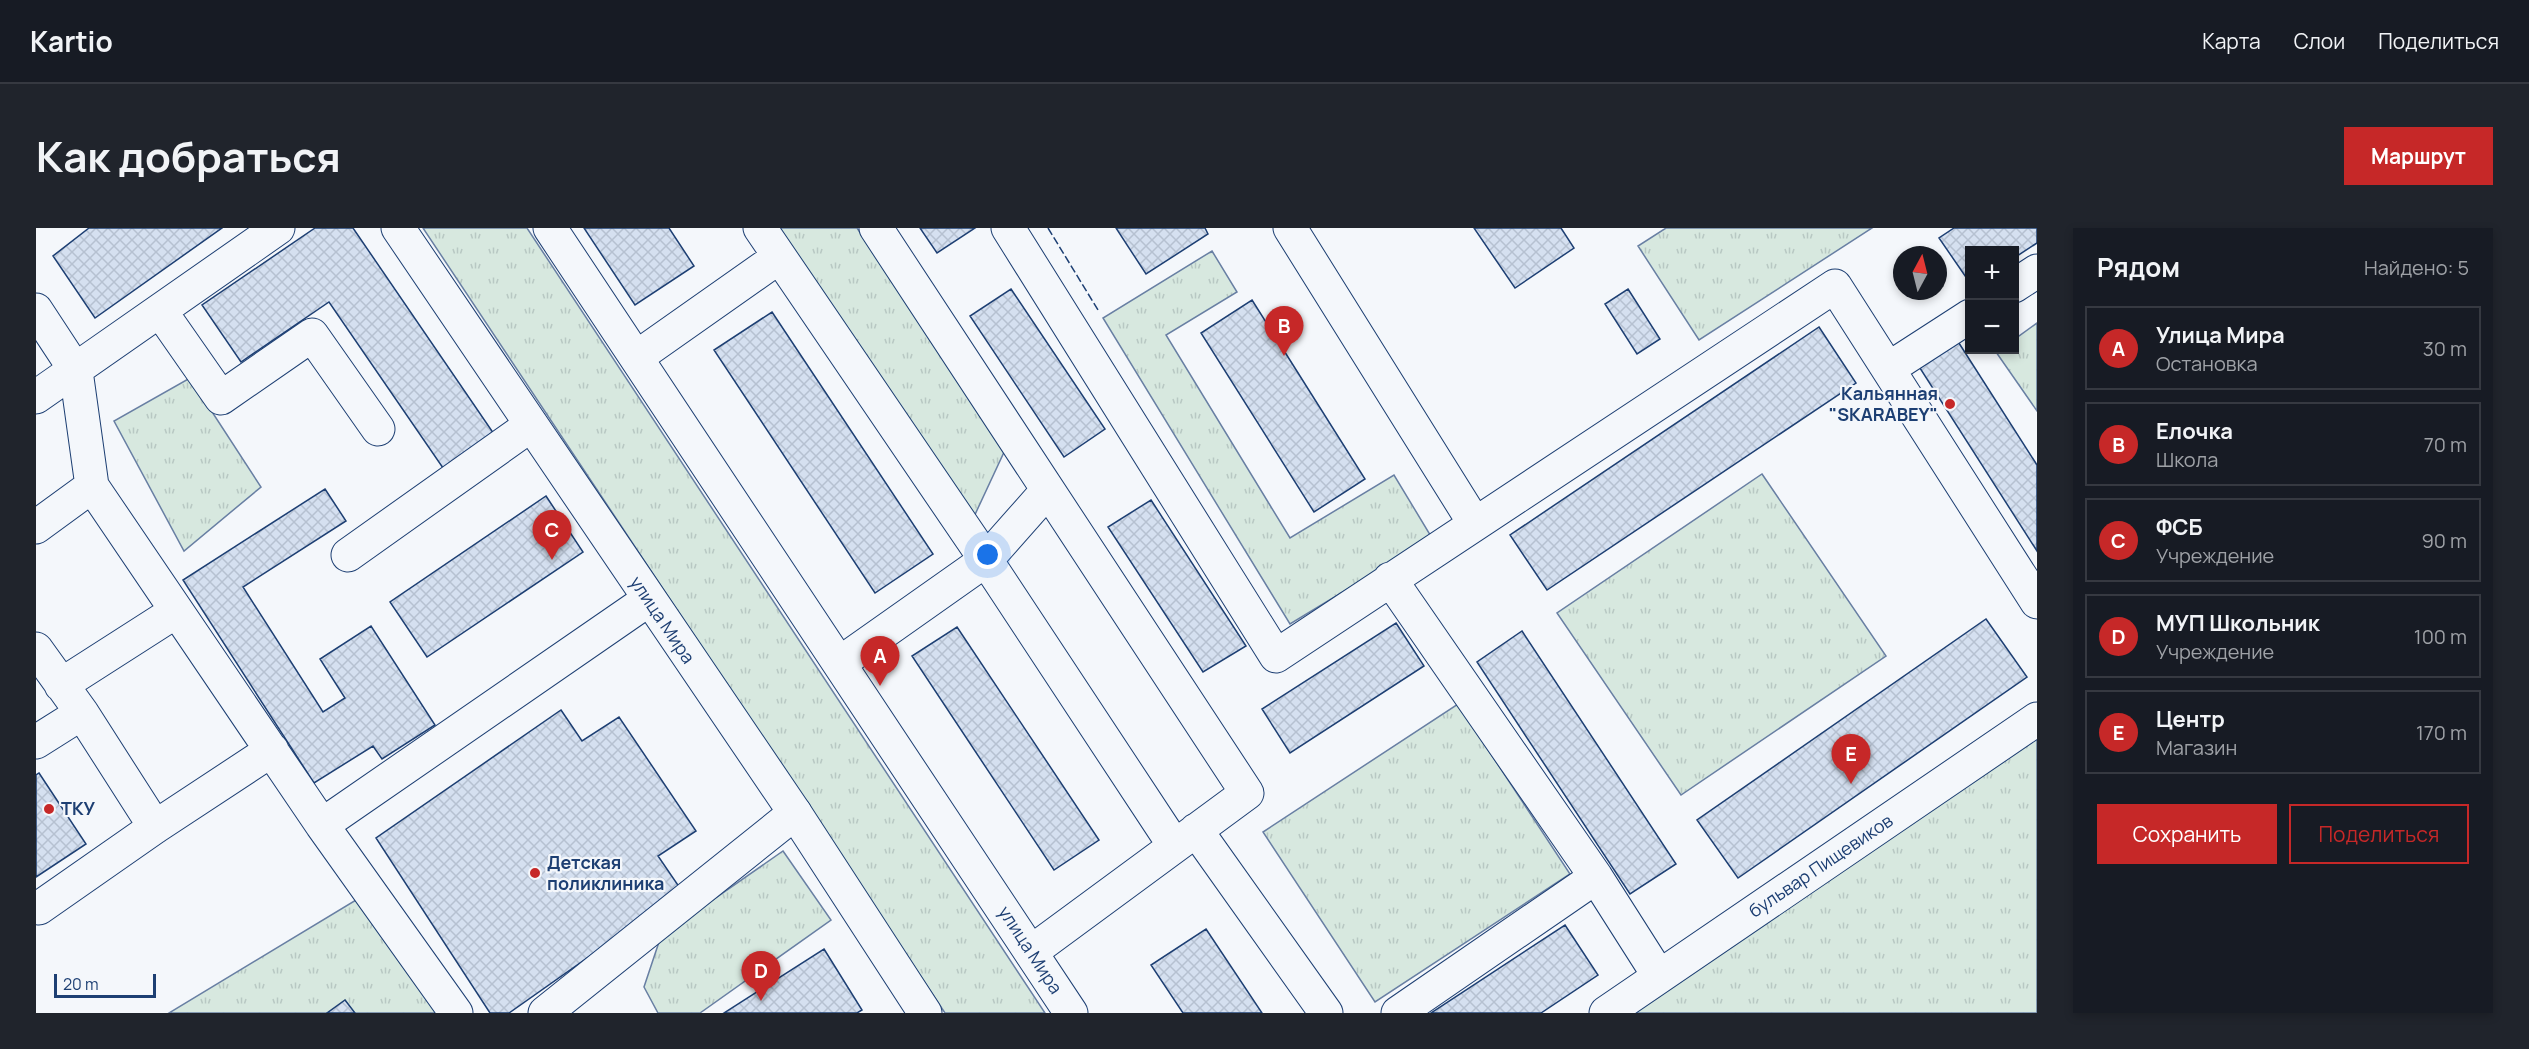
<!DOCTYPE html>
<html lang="ru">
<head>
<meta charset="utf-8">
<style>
	body { margin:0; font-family:Manrope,sans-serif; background:#20242c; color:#f1f3f6 }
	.controls { position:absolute; right:18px; top:18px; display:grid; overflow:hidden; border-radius:0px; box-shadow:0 3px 9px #0003 }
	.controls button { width:54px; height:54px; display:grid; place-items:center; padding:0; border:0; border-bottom:2px solid #363941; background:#171b24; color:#f1f3f6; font:30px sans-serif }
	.compass { position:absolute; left:1857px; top:18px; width:54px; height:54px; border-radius:50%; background:#171b24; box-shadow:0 3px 9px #0003; rotate:7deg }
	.scale { position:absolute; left:18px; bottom:15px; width:102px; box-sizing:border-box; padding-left:6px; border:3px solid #1d3f73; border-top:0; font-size:16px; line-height:21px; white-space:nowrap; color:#1d3f73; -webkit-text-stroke:4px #f4f7fb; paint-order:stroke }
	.you { position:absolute; left:952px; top:327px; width:21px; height:21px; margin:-15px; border:4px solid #fff; border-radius:50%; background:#1a73e8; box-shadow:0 0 0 9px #1a73e833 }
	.badge { display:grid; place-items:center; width:39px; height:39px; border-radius:50%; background:#c62828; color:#fff; font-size:20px; font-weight:700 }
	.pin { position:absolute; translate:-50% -50px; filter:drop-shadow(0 2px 3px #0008) }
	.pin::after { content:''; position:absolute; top:32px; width:21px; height:18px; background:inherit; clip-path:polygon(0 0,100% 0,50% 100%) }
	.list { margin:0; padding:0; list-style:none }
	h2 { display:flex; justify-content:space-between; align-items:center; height:78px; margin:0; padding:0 24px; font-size:26px }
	h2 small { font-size:20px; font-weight:400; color:#9ea1a6 }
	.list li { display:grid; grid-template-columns:39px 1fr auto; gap:18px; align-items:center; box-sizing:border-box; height:84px; margin:0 12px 12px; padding:0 12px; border:2px solid #363941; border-radius:0px }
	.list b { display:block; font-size:22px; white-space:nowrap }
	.list p { margin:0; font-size:20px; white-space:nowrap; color:#9ea1a6 }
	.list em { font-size:20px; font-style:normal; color:#9ea1a6 }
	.actions { display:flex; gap:12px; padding:18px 24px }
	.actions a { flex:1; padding:14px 0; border:2px solid #c62828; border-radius:0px; text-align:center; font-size:21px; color:#c62828 }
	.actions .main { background:#c62828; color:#fff }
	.map { position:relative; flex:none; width:2001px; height:785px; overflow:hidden; border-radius:0px }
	header { display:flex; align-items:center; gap:36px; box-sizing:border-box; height:84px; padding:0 30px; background:#171b24; border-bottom:2px solid #363941 }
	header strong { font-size:28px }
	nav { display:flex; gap:33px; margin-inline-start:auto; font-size:21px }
	.intro { display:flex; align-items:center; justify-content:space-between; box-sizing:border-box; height:144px; padding:0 36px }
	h1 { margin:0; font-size:42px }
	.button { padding:15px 27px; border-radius:0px; background:#c62828; color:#fff; font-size:21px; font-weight:700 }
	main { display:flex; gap:36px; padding:0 36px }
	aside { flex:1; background:#171b24; border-radius:0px; box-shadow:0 3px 9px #0003 }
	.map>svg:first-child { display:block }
	.grass { fill:url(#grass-tufts); stroke:#687fa3; stroke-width:1.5 }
	.building { fill:url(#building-cross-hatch); stroke:#1d3f73; stroke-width:1.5 }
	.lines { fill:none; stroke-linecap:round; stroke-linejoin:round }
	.minor-casing { stroke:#1d3f73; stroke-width:35 }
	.major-casing { stroke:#1d3f73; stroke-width:35 }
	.minor { stroke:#f4f7fb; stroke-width:33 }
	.major { stroke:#f4f7fb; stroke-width:33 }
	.fence { stroke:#1d3f73; stroke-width:1.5; stroke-dasharray:8 3; stroke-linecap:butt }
	.poi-dot { fill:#c62828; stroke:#f4f7fb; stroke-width:2 }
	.labels { text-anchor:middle; stroke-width:4.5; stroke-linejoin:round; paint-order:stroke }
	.poi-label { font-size:18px; font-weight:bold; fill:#1d3f73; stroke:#f4f7fb; text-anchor:start }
	.street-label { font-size:18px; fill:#1d3f73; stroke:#f4f7fb }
</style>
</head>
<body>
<header>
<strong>Kartio</strong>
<nav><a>Карта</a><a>Слои</a><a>Поделиться</a></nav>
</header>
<div class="intro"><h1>Как добраться</h1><a class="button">Маршрут</a></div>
<main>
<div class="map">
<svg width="2001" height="785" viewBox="0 0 2001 785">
	<defs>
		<pattern id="grass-tufts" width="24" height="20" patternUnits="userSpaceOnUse" patternTransform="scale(1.5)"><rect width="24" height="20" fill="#d7e8df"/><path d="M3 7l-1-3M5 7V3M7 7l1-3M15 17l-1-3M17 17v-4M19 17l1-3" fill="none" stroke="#b8c8c3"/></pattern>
		<pattern id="building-cross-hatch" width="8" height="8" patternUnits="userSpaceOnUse" patternTransform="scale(1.5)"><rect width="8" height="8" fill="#d5e0f0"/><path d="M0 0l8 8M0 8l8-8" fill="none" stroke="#b6c1d1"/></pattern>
	</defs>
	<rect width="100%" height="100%" fill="#f4f7fb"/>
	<!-- grass -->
	<path class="grass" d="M387 0H491L1009 785H909Z
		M740 0H821L969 222 936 293Z
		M1630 0H1836L1663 112 1602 18Z
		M1176 23 1201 64 1130 107 1254 310 1358 247 1396 310 1254 396 1067 90Z
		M2001 95V183L1960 124 1964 122H1978L1979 111Z
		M154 150 225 259 148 323 78 193Z
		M1726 246 1850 428 1645 567 1521 385Z
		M1422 476 1534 646 1339 774 1227 604Z
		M2001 505V785H1589Z
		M747 623 795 692 664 785H622L608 759 625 708Z
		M320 672 406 785H133Z"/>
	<!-- building -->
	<path class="building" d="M53 0H186L59 90 17 28Z
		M279 0H317L458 206 407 240 293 74 205 134 166 77Z
		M548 0H633L658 38 599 77Z
		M884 0H939L901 25Z
		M1080 0H1169L1172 6 1110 46Z
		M1438 0H1525L1538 20 1479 60Z
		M1918 0H2001V15L1978 30V22H1934V55L1903 10Z
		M975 61 1069 201 1028 229 934 88Z
		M1592 61 1624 111 1601 126 1569 76Z
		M1216 72 1329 251 1278 284 1165 105Z
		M736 84 897 326 839 365 678 122Z
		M1783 99 1820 155 1511 362 1474 307Z
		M1921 112 2001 237V323L1882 137Z
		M289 261 310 293 207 359 287 484 309 470 284 431 335 398 399 497 346 531 337 518 278 555 147 352Z
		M510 268 547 324 391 429 354 374Z
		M1115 272 1210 418 1167 444 1072 299Z
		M1950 391 1991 449 1702 650 1661 592Z
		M1360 395 1388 438 1254 525 1226 481Z
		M921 399 1063 612 1018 642 876 428Z
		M1486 403 1640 636 1594 666 1441 434Z
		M525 482 546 513 583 489 660 603 622 628 646 663 473 785H454L340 610Z
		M3 545 50 616 0 649V547Z
		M1529 697 1562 747 1505 785H1395Z
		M1170 701 1226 785H1147L1115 737Z
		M788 721 826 782 821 785H688Z
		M309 772 319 785H291Z"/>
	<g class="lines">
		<defs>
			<path id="minor" d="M724 0 950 332 1138 617
				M840 0 1211 565 995 724
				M972 0 1240 428 1799 58 2001 374
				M1254 0 1439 296
				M1978 58 2001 43
				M0 82 40 143 56 258 286 597
				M125 84 185 170 276 107 342 201
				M601 129 743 29
				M1852 141 1934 88
				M0 169 242 0
				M0 299 56 258
				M312 327 495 197
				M1354 351 1560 649 1623 748
				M0 421 46 485 119 599
				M804 435 950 332 1011 263
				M25 457 139 384
				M0 514 46 485
				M1160 602 1290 785
				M3 680 119 599 236 522
				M420 785 286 597 612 372
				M509 785 759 585
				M1362 785 1560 649"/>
			<path id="major" d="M362 0 759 585 889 785
				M514 0 1035 785
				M1570 785 2001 491"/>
		</defs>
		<!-- minor casing -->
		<use href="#minor" class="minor-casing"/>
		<!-- major casing -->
		<use href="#major" class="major-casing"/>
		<!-- minor -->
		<use href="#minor" class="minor"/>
		<!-- major -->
		<use href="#major" class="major"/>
		<!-- fence -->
		<path class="fence" d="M1012 0 1062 82"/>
	</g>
	<!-- markers -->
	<g class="poi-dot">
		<circle cx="1914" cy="176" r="6"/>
		<circle cx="13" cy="581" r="6"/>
		<circle cx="499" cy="645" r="6"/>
	</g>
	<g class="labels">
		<!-- poi labels -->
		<g class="poi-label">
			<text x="1902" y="172" text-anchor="end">Кальянная<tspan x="1902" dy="21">"SKARABEY"</tspan></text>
			<text x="25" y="587">ТКУ</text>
			<text x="511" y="641">Детская<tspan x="511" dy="21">поликлиника</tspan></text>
		</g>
		<!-- street labels -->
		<g class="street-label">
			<text transform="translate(626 392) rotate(56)" y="6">улица Мира</text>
			<text transform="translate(1785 638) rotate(-34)" y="6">бульвар Пищевиков</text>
			<text transform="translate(994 722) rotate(57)" y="6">улица Мира</text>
		</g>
	</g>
</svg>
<div class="controls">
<button>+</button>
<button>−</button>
</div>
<svg class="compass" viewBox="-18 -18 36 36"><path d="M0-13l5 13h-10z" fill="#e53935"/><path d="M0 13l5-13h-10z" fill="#9ea1a6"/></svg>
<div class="scale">20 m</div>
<div class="you"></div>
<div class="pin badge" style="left:844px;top:458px">A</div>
<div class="pin badge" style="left:1248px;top:128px">B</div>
<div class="pin badge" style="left:516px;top:332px">C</div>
<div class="pin badge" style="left:725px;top:773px">D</div>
<div class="pin badge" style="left:1815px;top:556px">E</div>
</div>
<aside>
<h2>Рядом<small>Найдено: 5</small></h2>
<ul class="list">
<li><span class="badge">A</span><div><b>Улица Мира</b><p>Остановка</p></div><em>30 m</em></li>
<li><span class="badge">B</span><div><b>Елочка</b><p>Школа</p></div><em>70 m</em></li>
<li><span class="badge">C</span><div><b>ФСБ</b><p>Учреждение</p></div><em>90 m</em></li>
<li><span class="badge">D</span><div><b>МУП Школьник</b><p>Учреждение</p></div><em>100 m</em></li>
<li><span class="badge">E</span><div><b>Центр</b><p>Магазин</p></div><em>170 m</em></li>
</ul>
<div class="actions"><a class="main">Сохранить</a><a>Поделиться</a></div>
</aside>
</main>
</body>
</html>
